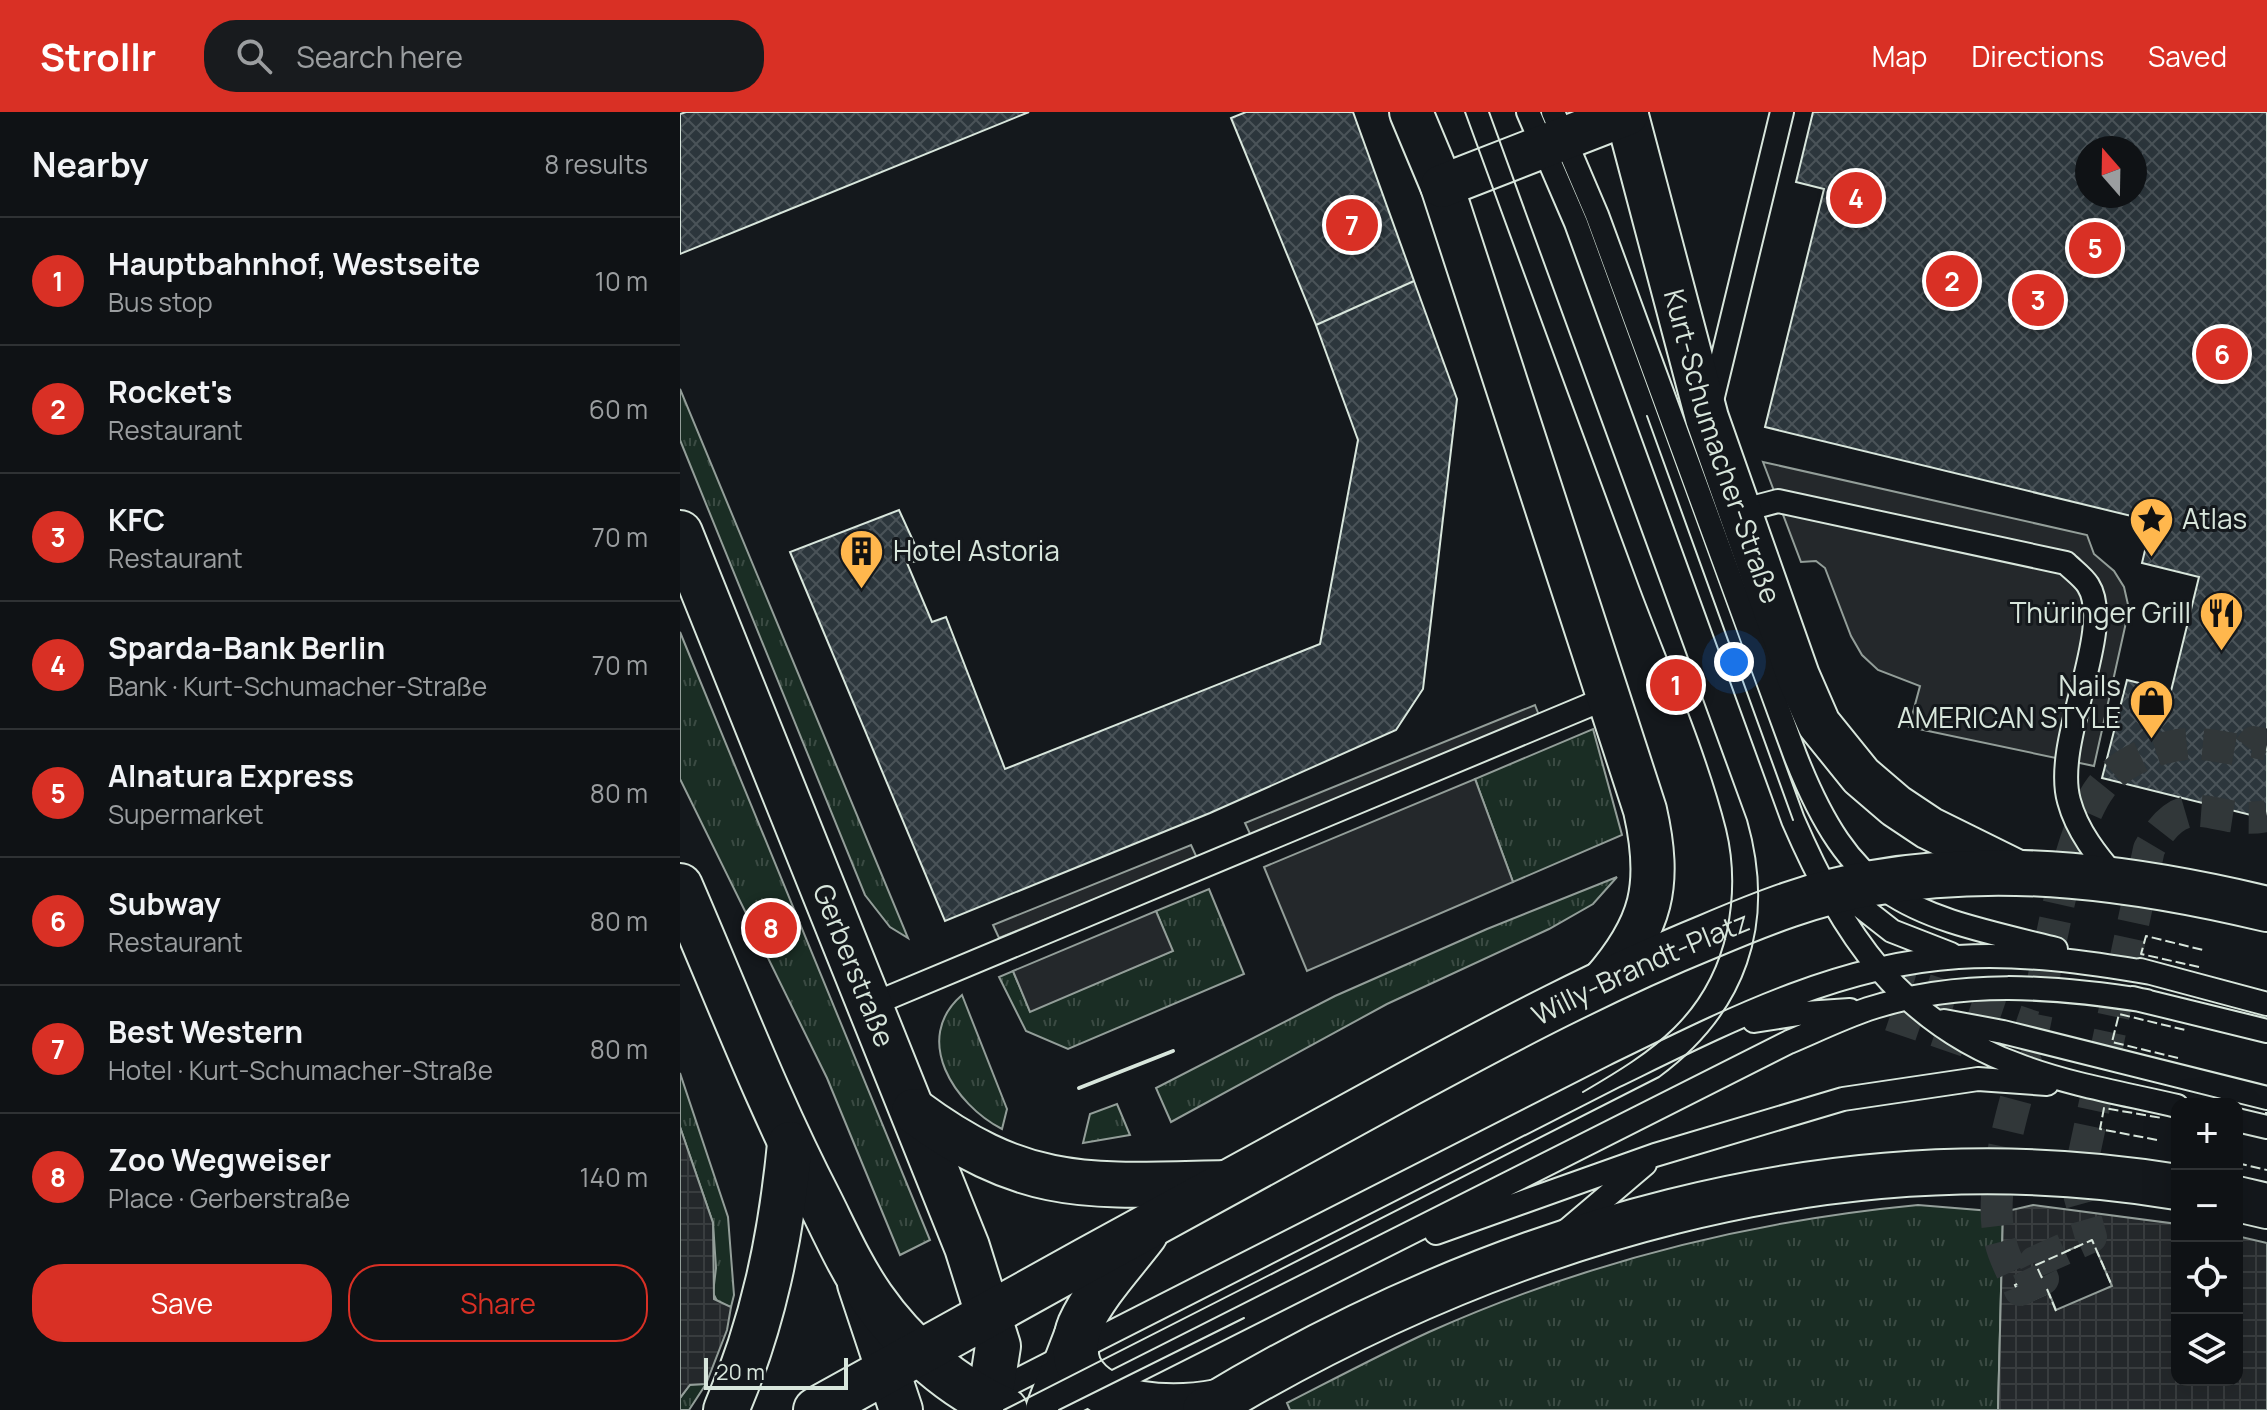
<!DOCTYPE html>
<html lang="en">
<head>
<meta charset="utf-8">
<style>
	body { margin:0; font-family:Manrope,sans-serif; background:#181b1e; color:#f1f3f6 }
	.controls { position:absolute; right:24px; bottom:24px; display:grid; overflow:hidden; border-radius:16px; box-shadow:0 8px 32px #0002 }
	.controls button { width:72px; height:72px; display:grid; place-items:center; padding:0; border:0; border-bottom:2px solid #2f3234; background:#0f1215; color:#f1f3f6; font:40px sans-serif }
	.compass { position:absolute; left:1395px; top:24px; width:72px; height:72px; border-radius:50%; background:#0f1215; box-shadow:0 8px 32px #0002; rotate:340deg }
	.scale { position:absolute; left:24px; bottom:20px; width:144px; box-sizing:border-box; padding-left:8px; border:4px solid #d8e6dc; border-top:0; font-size:22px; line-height:28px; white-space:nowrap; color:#d8e6dc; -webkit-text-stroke:6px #14181c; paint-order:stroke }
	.you { position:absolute; left:1054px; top:550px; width:28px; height:28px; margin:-20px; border:6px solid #fff; border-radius:50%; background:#1a73e8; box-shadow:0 0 0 12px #1a73e833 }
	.badge { display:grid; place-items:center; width:52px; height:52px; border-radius:50%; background:#d93025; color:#fff; font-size:26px; font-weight:700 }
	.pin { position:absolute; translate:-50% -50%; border:4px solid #fff; box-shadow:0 2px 8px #0006 }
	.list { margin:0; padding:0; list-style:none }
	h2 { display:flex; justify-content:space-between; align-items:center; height:104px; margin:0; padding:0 32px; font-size:34px }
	h2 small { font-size:26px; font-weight:400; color:#9b9ea0 }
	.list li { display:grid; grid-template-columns:52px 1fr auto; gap:24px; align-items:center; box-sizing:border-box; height:128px; padding:0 32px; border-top:2px solid #2f3234 }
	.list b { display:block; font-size:30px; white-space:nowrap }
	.list p { margin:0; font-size:26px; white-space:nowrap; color:#9b9ea0 }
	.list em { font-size:26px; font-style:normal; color:#9b9ea0 }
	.actions { display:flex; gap:16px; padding:24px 32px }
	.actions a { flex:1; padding:18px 0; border:2px solid #d93025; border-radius:32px; text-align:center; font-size:28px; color:#d93025 }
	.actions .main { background:#d93025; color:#fff }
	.icon { flex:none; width:44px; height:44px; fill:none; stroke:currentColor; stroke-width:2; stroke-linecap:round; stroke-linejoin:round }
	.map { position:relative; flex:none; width:1587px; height:1298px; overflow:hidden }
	header { display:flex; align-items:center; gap:48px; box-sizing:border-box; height:112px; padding:0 40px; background:#d93025; color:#fff }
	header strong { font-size:38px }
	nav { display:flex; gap:44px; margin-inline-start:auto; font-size:28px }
	.search { width:560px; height:72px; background:#181b1e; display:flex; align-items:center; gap:20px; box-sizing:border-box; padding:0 28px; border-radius:32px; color:#9b9ea0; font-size:30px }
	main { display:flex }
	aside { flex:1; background:#0f1215 }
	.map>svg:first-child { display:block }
	.grass { fill:url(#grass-tufts); stroke:#939e99; stroke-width:2 }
	.parking { fill:#24282b; stroke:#939e99; stroke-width:2 }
	.plaza { fill:url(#plaza-grid); stroke:#939e99; stroke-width:2; fill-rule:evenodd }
	.building { fill:url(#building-cross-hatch); stroke:#d8e6dc; stroke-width:2; fill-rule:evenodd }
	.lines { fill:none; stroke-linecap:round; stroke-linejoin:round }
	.pedestrian-tunnel { stroke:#313739; stroke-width:32; stroke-dasharray:32 16; stroke-linecap:butt }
	.service-casing { stroke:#d8e6dc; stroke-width:26 }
	.minor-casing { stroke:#d8e6dc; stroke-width:46 }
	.secondary-casing { stroke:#d8e6dc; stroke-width:48 }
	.primary-casing { stroke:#d8e6dc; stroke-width:48 }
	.service { stroke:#14181c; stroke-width:22 }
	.minor { stroke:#14181c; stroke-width:42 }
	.secondary { stroke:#14181c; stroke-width:44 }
	.primary { stroke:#14181c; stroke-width:44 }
	.tram { stroke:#d8e6dc; stroke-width:2 }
	.fence { stroke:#d8e6dc; stroke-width:2; stroke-dasharray:10 4; stroke-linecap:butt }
	.wall { stroke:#d8e6dc; stroke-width:4 }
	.labels { text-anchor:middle; stroke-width:6; stroke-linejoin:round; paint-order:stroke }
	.street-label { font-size:28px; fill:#d8e6dc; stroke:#14181c }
	.poi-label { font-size:28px; fill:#d8e6dc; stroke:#14181c; text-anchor:start }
</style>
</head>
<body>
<header>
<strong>Strollr</strong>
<div class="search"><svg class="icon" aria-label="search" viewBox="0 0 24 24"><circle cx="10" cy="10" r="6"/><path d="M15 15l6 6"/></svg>Search here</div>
<nav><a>Map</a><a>Directions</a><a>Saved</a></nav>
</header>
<main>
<aside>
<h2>Nearby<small>8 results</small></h2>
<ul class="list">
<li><span class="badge">1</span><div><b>Hauptbahnhof, Westseite</b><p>Bus stop</p></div><em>10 m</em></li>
<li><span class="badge">2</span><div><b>Rocket's</b><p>Restaurant</p></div><em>60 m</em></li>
<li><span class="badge">3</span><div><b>KFC</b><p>Restaurant</p></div><em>70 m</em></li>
<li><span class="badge">4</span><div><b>Sparda-Bank Berlin</b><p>Bank · Kurt-Schumacher-Straße</p></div><em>70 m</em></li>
<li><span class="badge">5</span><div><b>Alnatura Express</b><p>Supermarket</p></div><em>80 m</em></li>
<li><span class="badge">6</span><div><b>Subway</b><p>Restaurant</p></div><em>80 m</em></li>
<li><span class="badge">7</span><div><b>Best Western</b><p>Hotel · Kurt-Schumacher-Straße</p></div><em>80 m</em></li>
<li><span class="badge">8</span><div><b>Zoo Wegweiser</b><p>Place · Gerberstraße</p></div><em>140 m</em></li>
</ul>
<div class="actions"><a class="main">Save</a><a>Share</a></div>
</aside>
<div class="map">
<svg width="1587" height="1298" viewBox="0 0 1587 1298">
	<defs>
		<pattern id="grass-tufts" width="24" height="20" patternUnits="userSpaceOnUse" patternTransform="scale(2)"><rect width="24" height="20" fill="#1a2d24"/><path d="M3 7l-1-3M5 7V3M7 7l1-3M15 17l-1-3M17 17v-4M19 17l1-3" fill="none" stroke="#3b4b43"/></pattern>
		<pattern id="plaza-grid" width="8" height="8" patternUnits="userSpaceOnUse" patternTransform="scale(2)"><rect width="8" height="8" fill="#24282b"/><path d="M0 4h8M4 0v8" fill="none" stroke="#393d3f"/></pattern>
		<pattern id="building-cross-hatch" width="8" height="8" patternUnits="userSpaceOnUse" patternTransform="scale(2)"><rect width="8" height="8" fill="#2c363c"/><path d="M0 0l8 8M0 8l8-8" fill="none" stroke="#4a5358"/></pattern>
	</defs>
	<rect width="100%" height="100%" fill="#14181c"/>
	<!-- grass -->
	<path class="grass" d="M0 277 228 826 210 815 185 783 0 328Z
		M0 520 250 1128 220 1143 147 966 0 667Z
		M913 617 942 723 833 770 795 667Z
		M937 765 913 792 869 817 707 892 491 1010 476 976 655 884 807 817Z
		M529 777 564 862 388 937 346 919 319 865 333 859 350 899 492 839 476 799Z
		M282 883 327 997 322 1017C275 993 231 927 282 883Z
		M0 961 48 1105 54 1183 51 1195 38 1191 33 1181 36 1156 33 1111 0 1015Z
		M437 992 450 1023 403 1031 410 1002Z
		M1238 1093 1323 1100 1318 1298H610L607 1291C654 1267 701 1242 749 1220 904 1151 1069 1109 1238 1093Z
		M10 1272H26L9 1298H0V1286Z"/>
	<!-- parking -->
	<path class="parking" d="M1083 350 1407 423 1414 442 1434 459 1444 475 1449 497 1414 654 1229 615 1240 574 1198 558 1182 543 1171 524 1145 456 1136 449 1121 450Z
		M855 593 860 606 571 724 565 711Z
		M795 667 833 770 627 859 584 755Z
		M511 733 517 746 319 826 313 813Z
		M476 799 493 839 350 900 333 859Z"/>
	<!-- plaza -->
	<path class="plaza" d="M0 1015 33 1111 34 1187 51 1195 47 1218 26 1272 10 1273 0 1286Z
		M1353 1093 1497 1112V1268H1557V1124L1587 1131V1298H1318L1323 1100ZM1412 1128 1432 1174 1376 1198 1357 1152Z"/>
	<!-- building -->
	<path class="building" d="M6 0H349L0 142V2Z
		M566 0H673L734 169 636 213 551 6Z
		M1133 0H1587V707L1422 666 1447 568 1491 579 1519 465 1462 451 1472 409 1085 315 1144 77 1116 70ZM1407 36H1455V84H1407Z
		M734 169 777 287 743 577 716 618 530 701 265 809 110 440 219 398 242 448 227 451 252 510 266 505 325 657 640 532 678 328 636 213Z
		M1359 1162 1368 1181 1343 1192 1335 1173Z"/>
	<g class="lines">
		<!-- pedestrian-tunnel -->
		<path class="pedestrian-tunnel" d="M1286 929 1207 902 1220 873 1237 878 1238 875 1354 915C1367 854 1386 721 1421 675 1440 650 1476 635 1506 632 1525 630 1548 637 1567 639L1574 630 1587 633
			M1338 947 1346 950C1333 1000 1306 1082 1321 1132 1325 1148 1334 1163 1340 1178L1363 1167 1355 1150 1411 1125 1397 1075 1469 737C1507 669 1534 715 1587 704"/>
		<defs>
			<path id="service" d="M848 0 896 111 1113 708C1162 821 1220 912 1343 955 1392 973 1446 982 1497 994
				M873 0 917 103 1115 643C1174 794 1231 801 1376 837
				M1031 293 1102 0
				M1060 399 1098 389 1386 451C1393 458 1403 465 1408 473 1436 517 1372 629 1389 689 1397 719 1417 744 1437 767
				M1157 776 1212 819 1271 842
				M1460 858 1587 892
				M1452 886 1587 919
				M191 893 929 585
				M1074 909 1125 901 1170 898
				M1264 909 1323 920 1587 986
				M1557 1008 1587 1015
				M885 1120 965 1052
				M756 1121 975 1043 1163 987 1298 967 1367 972
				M308 1283 935 964C1044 911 1155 853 1278 845 1343 841 1407 850 1471 861
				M379 1298 1109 930C1135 919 1162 906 1188 897 1281 867 1373 874 1467 889"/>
			<g id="minor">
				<path d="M731 0 762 74 965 698C982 773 972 814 922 871"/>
				<path id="s1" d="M946 0 1027 306 1118 564 1139 612 1181 664 1216 694 1249 716 1336 759"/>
				<path d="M762 74 947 2"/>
				<path d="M179 1172 221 1298"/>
				<path d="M367 1298 399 1215"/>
			</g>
			<g id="secondary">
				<path id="s2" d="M0 421 287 1135 318 1234 308 1298"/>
				<path d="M0 774C46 880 87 988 140 1090 156 1122 171 1156 192 1186 224 1232 273 1276 325 1298"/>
				<path d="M234 999C347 1083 411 1074 545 1071"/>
				<path d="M46 1298C83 1213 101 1125 110 1032"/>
			</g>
			<g id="primary">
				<path d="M1557 1087 1587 1094"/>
				<path d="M465 1122C443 1151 415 1180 400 1213 395 1225 394 1243 399 1255 420 1298 495 1298 538 1290"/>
				<path id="s3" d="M136 1298C333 1189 530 1079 728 972 826 919 924 867 1027 825 1081 802 1136 780 1193 771 1326 748 1457 766 1587 797"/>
				<path d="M525 1298C816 1123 1157 1018 1497 1075"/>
			</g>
		</defs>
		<!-- service casing -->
		<use href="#service" class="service-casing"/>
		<!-- minor casing -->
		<use href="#minor" class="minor-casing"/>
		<!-- secondary casing -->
		<use href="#secondary" class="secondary-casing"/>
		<!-- primary casing -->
		<use href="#primary" class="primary-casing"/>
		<!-- service -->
		<use href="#service" class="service"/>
		<!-- minor -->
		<use href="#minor" class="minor"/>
		<!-- secondary -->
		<use href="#secondary" class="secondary"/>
		<!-- primary -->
		<use href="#primary" class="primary"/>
		<!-- tram -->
		<path class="tram" d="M785 0C842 159 902 318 960 477 989 554 1026 638 1046 717 1054 750 1054 785 1047 819 1028 904 973 939 903 980
			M967 304 1113 708
			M324 1298 979 965C1066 901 1097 813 1067 708L809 0
			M379 1298 564 1206"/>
		<!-- fence -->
		<path class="fence" d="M1519 855 1461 842 1466 824 1523 838
			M1498 946 1432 930 1439 902 1505 918
			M1585 1001H1587
			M1477 1028 1420 1017 1424 996 1482 1006
			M1557 1051 1587 1058
			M1362 1166 1356 1153 1412 1128 1432 1174
			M1367 1177 1376 1199"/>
		<!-- wall -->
		<path class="wall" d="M399 976 493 939"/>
	</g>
	<!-- icons -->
	<defs>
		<symbol id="sight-pin" viewBox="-11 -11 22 30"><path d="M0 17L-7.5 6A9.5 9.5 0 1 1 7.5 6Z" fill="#ffb74d" stroke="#14181c"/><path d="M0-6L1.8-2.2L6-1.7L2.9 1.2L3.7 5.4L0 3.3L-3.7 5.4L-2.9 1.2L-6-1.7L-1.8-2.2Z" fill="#111"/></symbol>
		<symbol id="building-pin" viewBox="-11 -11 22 30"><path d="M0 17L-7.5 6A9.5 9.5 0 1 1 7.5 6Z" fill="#ffb74d" stroke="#14181c"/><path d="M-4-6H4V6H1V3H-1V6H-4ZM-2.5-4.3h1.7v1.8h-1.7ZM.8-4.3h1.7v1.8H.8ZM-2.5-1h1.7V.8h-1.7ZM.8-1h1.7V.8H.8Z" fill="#111"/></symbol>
		<symbol id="restaurant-pin" viewBox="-11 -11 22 30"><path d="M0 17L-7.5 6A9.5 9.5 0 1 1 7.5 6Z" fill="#ffb74d" stroke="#14181c"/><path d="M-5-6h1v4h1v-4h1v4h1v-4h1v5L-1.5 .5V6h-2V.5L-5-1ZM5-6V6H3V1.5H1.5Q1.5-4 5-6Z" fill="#111"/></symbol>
		<symbol id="shop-pin" viewBox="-11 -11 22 30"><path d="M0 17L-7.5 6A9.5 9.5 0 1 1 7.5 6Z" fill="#ffb74d" stroke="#14181c"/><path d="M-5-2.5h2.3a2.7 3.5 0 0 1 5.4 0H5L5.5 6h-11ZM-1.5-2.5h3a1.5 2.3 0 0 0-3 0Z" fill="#111"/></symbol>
	</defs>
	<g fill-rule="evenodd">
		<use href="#sight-pin" x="1446" y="382" width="51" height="69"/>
		<use href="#building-pin" x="156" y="414" width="51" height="69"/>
		<use href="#restaurant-pin" x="1516" y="476" width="51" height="69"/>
		<use href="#shop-pin" x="1446" y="564" width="51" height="69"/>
	</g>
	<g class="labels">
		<!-- street labels -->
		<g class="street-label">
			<text dy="10" stroke="none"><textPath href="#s1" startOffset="348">Kurt-Schumacher-Straße</textPath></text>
			<text dy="10" stroke="none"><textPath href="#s2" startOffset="466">Gerberstraße</textPath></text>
			<text dy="10" stroke="none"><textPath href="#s3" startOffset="936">Willy-Brandt-Platz</textPath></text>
		</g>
		<!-- poi labels -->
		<g class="poi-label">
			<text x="1502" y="417">Atlas</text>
			<text x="213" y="449">Hotel Astoria</text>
			<text x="1511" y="511" text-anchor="end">Thüringer Grill</text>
			<text x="1441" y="584" text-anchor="end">Nails<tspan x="1441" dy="32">AMERICAN STYLE</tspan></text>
		</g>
	</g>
</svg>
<div class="controls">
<button>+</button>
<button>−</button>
<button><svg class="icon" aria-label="locate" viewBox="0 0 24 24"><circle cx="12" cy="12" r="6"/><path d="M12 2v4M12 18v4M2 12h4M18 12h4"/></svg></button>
<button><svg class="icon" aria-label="layers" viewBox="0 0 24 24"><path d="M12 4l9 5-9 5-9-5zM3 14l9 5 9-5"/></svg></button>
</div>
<svg class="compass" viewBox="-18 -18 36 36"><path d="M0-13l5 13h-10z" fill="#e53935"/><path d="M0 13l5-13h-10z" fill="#9b9ea0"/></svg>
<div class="scale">20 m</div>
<div class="you"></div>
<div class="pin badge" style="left:996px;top:573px">1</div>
<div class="pin badge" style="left:1272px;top:169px">2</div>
<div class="pin badge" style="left:1358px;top:188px">3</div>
<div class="pin badge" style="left:1176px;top:86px">4</div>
<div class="pin badge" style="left:1415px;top:136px">5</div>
<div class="pin badge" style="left:1542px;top:242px">6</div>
<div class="pin badge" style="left:672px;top:113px">7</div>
<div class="pin badge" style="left:91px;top:816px">8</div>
</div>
</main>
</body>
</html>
